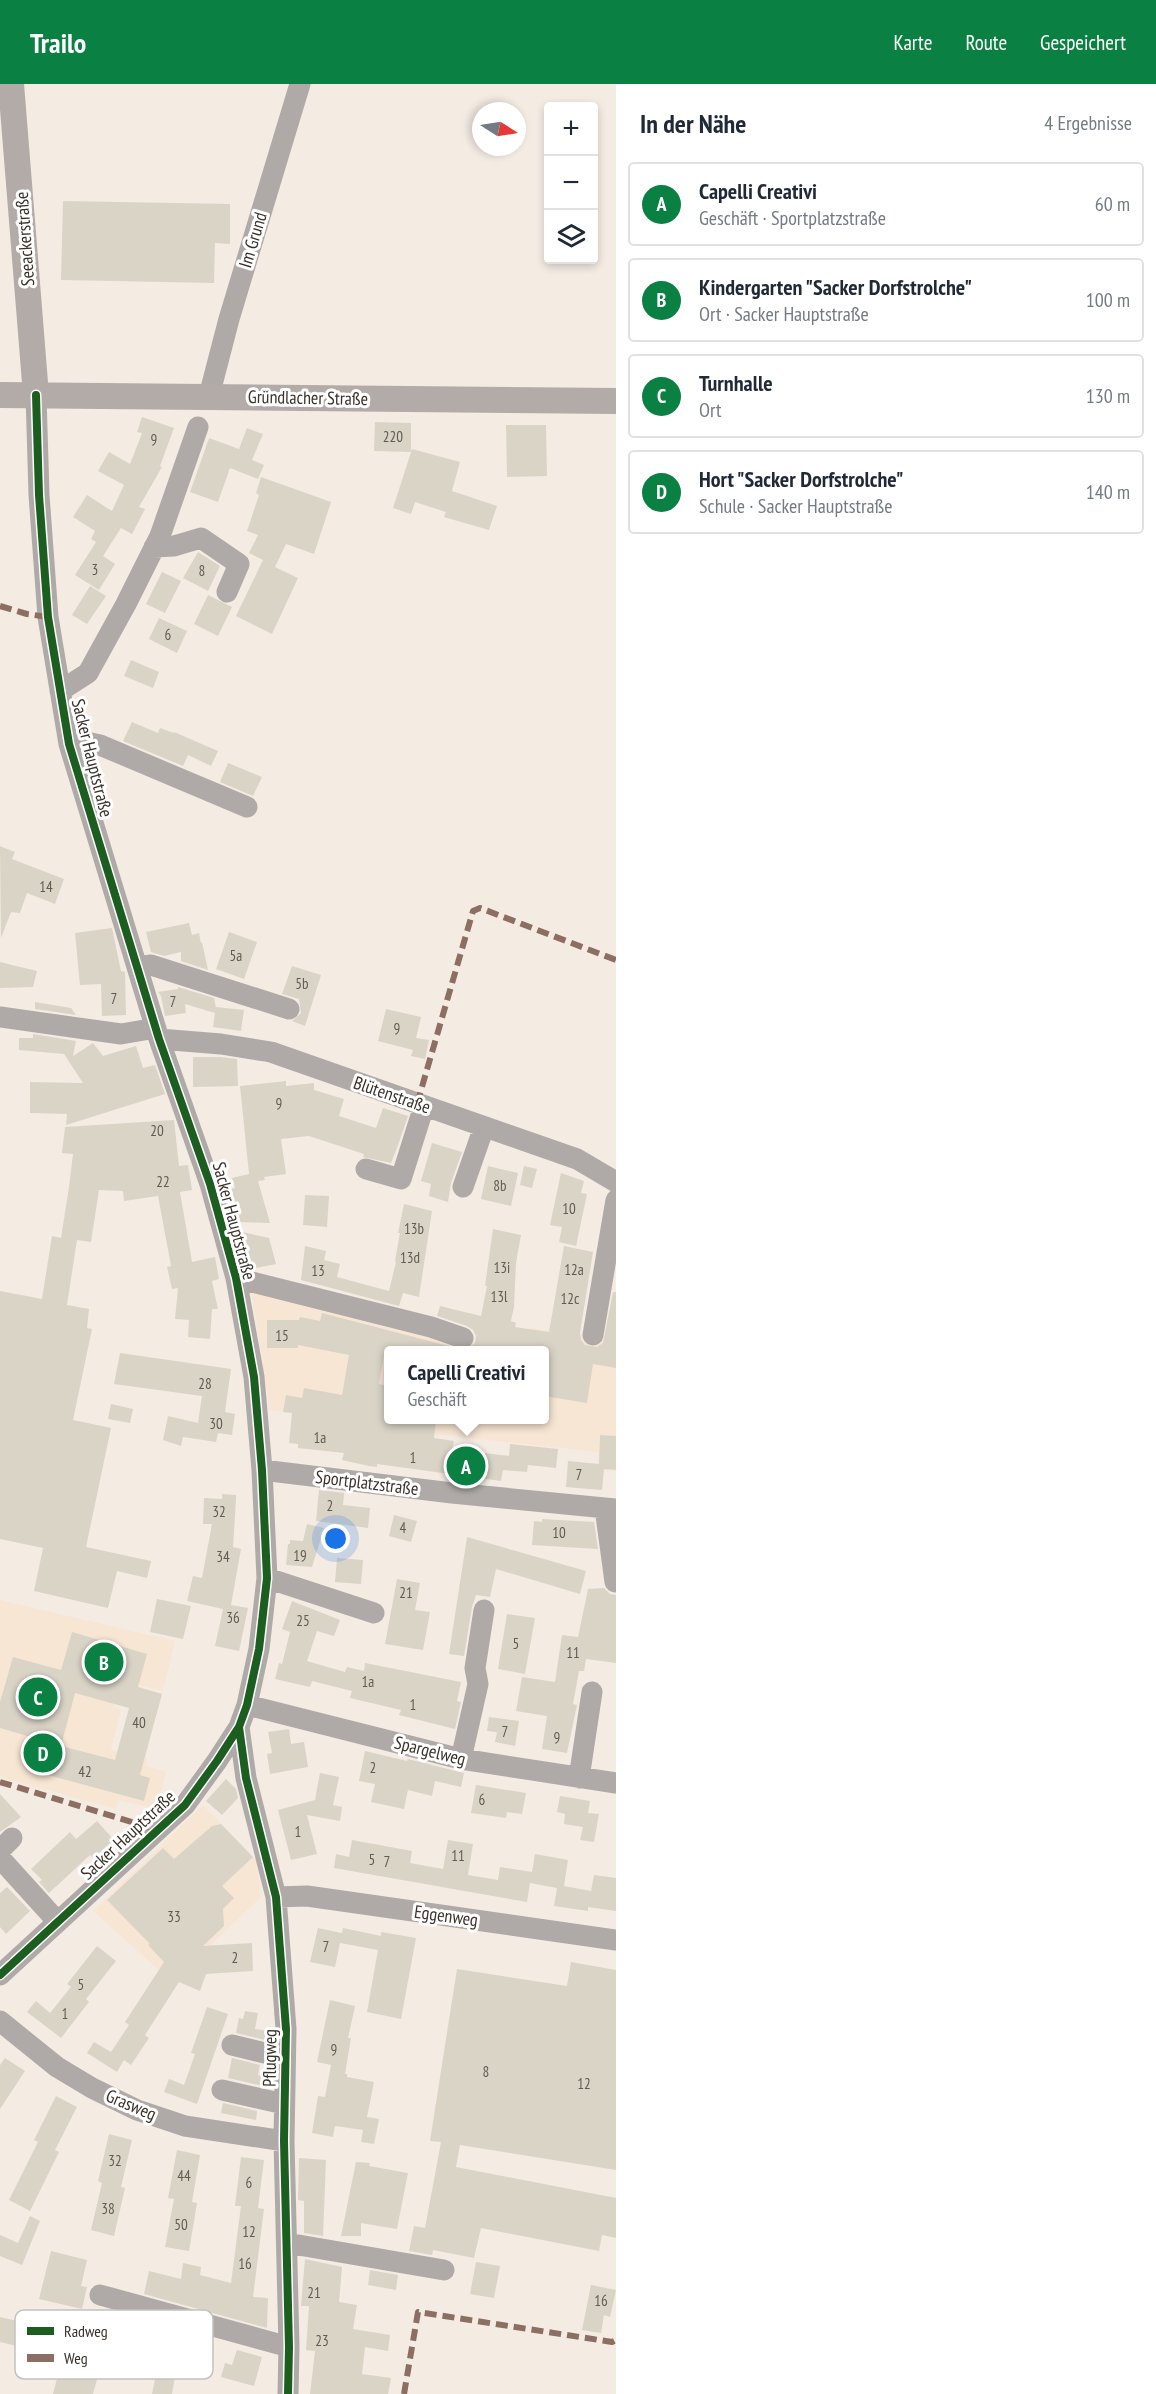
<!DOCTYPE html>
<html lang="de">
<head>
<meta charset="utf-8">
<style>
	body { margin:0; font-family:"PT Sans Narrow",sans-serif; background:#f6f6f7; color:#1f2937 }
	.controls { position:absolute; right:18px; top:18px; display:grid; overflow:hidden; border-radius:6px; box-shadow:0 3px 9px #0003 }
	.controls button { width:54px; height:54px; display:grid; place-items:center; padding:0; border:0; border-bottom:2px solid #e0e1e3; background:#fff; color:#1f2937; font:30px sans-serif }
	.compass { position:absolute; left:472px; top:18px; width:54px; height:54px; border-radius:50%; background:#fff; box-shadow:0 3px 9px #0003; rotate:102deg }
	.you { position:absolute; left:336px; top:1455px; width:21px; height:21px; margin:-15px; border:4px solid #fff; border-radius:50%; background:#1a73e8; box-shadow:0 0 0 9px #1a73e833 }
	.badge { display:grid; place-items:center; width:39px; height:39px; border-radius:50%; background:#0b8043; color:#fff; font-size:20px; font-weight:700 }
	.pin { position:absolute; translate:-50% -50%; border:3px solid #fff; box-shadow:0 2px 6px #0006 }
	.popup { position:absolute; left:384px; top:1262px; width:165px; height:78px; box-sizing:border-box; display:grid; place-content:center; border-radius:6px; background:#fff; filter:drop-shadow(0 2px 4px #0005); font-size:20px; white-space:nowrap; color:#747a83 }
	.popup b { font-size:22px; color:#1f2937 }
	.popup::after { content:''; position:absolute; left:50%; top:100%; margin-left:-12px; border:12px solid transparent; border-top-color:#fff }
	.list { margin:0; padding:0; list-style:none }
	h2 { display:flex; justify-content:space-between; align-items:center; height:78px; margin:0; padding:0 24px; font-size:26px }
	h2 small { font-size:20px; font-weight:400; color:#747a83 }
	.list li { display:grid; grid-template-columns:39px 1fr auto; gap:18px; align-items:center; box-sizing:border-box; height:84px; margin:0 12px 12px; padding:0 12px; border:2px solid #e0e1e3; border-radius:6px }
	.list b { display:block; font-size:22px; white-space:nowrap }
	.list p { margin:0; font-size:20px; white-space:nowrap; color:#747a83 }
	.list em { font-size:20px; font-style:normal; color:#747a83 }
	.icon { flex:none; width:33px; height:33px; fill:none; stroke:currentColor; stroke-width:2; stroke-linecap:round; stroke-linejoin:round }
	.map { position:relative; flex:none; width:616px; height:2310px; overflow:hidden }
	header { display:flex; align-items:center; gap:36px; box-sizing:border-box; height:84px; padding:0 30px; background:#0b8043; color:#fff }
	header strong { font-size:28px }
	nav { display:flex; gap:33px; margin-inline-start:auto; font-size:21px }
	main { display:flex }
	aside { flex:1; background:#fff }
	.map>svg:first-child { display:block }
	.built { fill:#f8e6d4 }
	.building { fill:#dad4c7; fill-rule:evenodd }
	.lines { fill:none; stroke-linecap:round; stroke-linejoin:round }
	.minor { stroke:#afaaa8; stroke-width:21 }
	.major { stroke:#b3aba8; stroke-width:26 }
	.quiet { stroke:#8d6e63; stroke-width:6; stroke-dasharray:12 6; stroke-linecap:butt }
	.cycleway-casing { stroke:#fff; stroke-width:11 }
	.cycleway { stroke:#1b5e20; stroke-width:8 }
	.labels { text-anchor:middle; stroke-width:6; stroke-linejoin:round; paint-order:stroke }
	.number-label { font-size:15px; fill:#625a51 }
	.street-label { font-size:18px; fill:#3a312a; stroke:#fff }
	.key { fill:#fff; stroke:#c4c1bf; stroke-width:1.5 }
	.key-label { font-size:16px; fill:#3a312a }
</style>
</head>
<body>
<header>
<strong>Trailo</strong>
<nav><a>Karte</a><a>Route</a><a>Gespeichert</a></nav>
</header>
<main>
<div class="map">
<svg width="616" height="2310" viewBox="0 0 616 2310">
	<rect width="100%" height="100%" fill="#f4ebe3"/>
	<!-- built -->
	<path class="built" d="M251 1205 512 1266H388V1336H544V1266H529L532 1244 616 1256V1387L601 1386 598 1368 433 1350 270 1326Z
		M0 1516 175 1557 163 1607 122 1597 114 1622 107 1621 121 1626 111 1666 147 1675 146 1682 166 1688 156 1725 119 1716 116 1725 0 1693Z
		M203 1721 256 1776 261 1813 172 1898 93 1827Z"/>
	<!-- building -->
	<path class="building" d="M63 117 230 120V160L215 159 214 199 61 196Z
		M142 333 174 344 160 382 162 383 139 423 145 425 132 450 121 444 103 472 115 480 99 506 75 491 96 458 91 455 95 447 73 433 87 411 112 427 124 401 98 387 109 368 130 380 142 349 137 348Z
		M375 338 411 339V368L374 367Z
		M506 341H546L547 392 507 393Z
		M247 344 263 350 252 376 264 381 258 395 230 384 218 418 190 408 209 354 239 365Z
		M412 365 460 378 452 407 497 422 489 446 444 433 446 428 415 418 411 430 393 424Z
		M261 393 331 418 314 470 286 460 275 483 298 494 272 550 236 532 263 476 249 469 258 451 247 447 259 411 256 409Z
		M198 468 220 482 208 507 183 494Z
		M162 488 181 497 165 529 146 520Z
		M90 502 106 512 87 540 72 531Z
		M208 511 232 523 218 552 194 540Z
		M159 534 187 547 177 569 149 555Z
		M131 576 159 588 153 604 124 592Z
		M132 638 158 649 160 644 174 649V648L218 667 211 682 188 671 183 682 123 657Z
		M228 679 262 693 253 712 220 698Z
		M0 762 15 768 12 775 64 795 55 820 27 809 20 829 11 828 1 854Z
		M189 839 192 851 199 849 201 859 202 858 208 886 181 877V868L164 872 151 868 146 848Z
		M112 844 121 887 125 888 126 931 102 932 101 900 80 901 75 849Z
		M229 848 257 858 244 895 216 885Z
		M0 878 37 887 33 903 0 904Z
		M292 882 321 891 305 942 292 937 301 929 299 915 282 910Z
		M178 903 214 914 216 924V923L244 926 241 947 213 943 215 929 185 920 186 929 165 932 161 912 158 908 178 905Z
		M35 918 71 924 76 931 35 925Z
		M386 925 421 933 416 954 429 956 425 975 411 972 413 966 378 957Z
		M33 950 76 957 73 972 93 959 103 972 136 962 143 984 155 981 165 1010 66 1041 67 1030 30 1029V998L83 999 64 970 19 966V954H33Z
		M193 973H220L237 975 238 1002 193 1003Z
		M286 997V1002L314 999V1006L344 1015 339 1032 376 1044 383 1024 408 1032 397 1064 391 1079 363 1073 364 1070 309 1052 281 1055 286 1090 264 1093 265 1096 258 1097 270 1139 239 1138 238 1131H234L230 1113 233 1112 231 1105 235 1104 232 1094 249 1090 240 1002Z
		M174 1036 179 1082 188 1081 192 1106 180 1108 192 1178 215 1173 219 1195 212 1197 218 1225H212L210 1255 188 1253 189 1236 175 1235 178 1204 172 1205 167 1183 171 1182 158 1112 124 1117 123 1107 99 1106 91 1158 77 1156 67 1221 89 1225 87 1244 92 1245 73 1336 111 1344 86 1463 151 1477 147 1494 117 1487 108 1524 34 1507 43 1464 0 1455V1207L42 1215 52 1152 61 1154 69 1103 73 1070 62 1069 65 1043Z
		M432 1059 462 1068 451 1099 448 1118 429 1112 431 1100 421 1097Z
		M488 1082 518 1089 511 1122 481 1115Z
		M524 1082 537 1085 532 1104 520 1101Z
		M561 1089 584 1097 581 1109 587 1110 576 1162 559 1158 562 1143 550 1141Z
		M305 1111 329 1112 327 1143 303 1141Z
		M404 1120 432 1127 419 1213 403 1209 399 1222 301 1196 305 1162 326 1167 324 1176 340 1180 337 1193 389 1207 396 1178 395 1177 400 1149H398Z
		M493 1145 521 1151 516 1179 514 1223 511 1237 516 1239 515 1243 549 1248 564 1162 593 1168 580 1249 581 1256 585 1261 597 1263 603 1259 613 1208H616V1284L593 1280 587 1319 544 1312V1266H465L475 1259 476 1252 473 1246 467 1242 437 1232 440 1222 481 1232 487 1202H485Z
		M242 1148 269 1154 276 1180 251 1185Z
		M322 1229 464 1266H385L379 1300 388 1302V1335H436L434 1354 454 1357 452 1365 509 1372 510 1360 558 1365 556 1384 528 1381 527 1388 503 1386 501 1397 377 1380V1383L369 1382 342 1376 344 1369 298 1364V1360L289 1359 292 1329 283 1328 286 1311 302 1314 304 1304 342 1311 349 1271 298 1261V1264H267V1236H299L300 1233 320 1237Z
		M120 1269 231 1285 225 1328 235 1330 232 1351 218 1349 216 1358 183 1353 181 1362 163 1356 168 1332 198 1339 202 1312 114 1300Z
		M111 1320 133 1325 130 1339 108 1335Z
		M600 1351 616 1352V1386L604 1385 602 1406 566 1403 568 1377 599 1380Z
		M319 1406 344 1409 343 1421 370 1424 368 1444 316 1437Z
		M222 1410 236 1411V1416L233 1463 241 1465 231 1521 248 1524 239 1567 215 1562 223 1525 187 1517 193 1492 202 1494 212 1440H203L204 1414 222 1415Z
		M394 1431 417 1437 411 1458 389 1452Z
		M542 1435 594 1438 598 1465 532 1461 534 1437 542 1438Z
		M307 1440 324 1444 312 1483 286 1481 288 1460H290V1456L303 1457Z
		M467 1453 586 1487 580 1510 496 1485 490 1513 476 1511 472 1523 464 1572 449 1570Z
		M337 1474 363 1476 361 1500 335 1498Z
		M397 1495 420 1499 415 1526 430 1528 423 1566 385 1560Z
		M604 1504 610 1510 616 1511V1579L586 1575 584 1587H579L573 1620 577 1621 567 1669 542 1665 547 1632 516 1627 522 1593 555 1598 562 1551 578 1553 588 1505Z
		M157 1515 191 1522 183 1555 150 1548Z
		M292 1517 340 1536 334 1552 317 1547 307 1577 345 1588 347 1583 364 1587 365 1579 461 1598 457 1617 461 1618 455 1645 399 1631 401 1626 350 1614 352 1607 312 1597 310 1603 275 1595 279 1579 282 1580 290 1548 282 1545Z
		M507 1530 535 1534 525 1590 498 1585Z
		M72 1548 147 1570 138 1603 162 1610 140 1691 150 1694 144 1717 26 1685 34 1654 0 1644V1618L13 1573 61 1586ZM75 1609 129 1624 115 1676 61 1662Z
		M489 1633 519 1637 515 1662 495 1658 497 1648 487 1647Z
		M289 1645 291 1660 304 1658 308 1683 270 1690 267 1670 272 1669 268 1648Z
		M365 1667 407 1677 408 1675 464 1689 461 1703 435 1697 432 1712 408 1706 404 1725 371 1718 375 1700 359 1697Z
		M320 1689 339 1693 333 1721 342 1723 340 1737 307 1731 317 1770 291 1776 278 1726 315 1716Z
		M226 1695 236 1705 238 1714 222 1731 206 1717Z
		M476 1701 526 1709 522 1730 507 1728 506 1734 471 1729Z
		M0 1710 21 1733 0 1748Z
		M560 1712 590 1717 588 1729 599 1730 594 1758 580 1756 583 1743 564 1740 565 1730 557 1728Z
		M97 1737 114 1756 93 1774 90 1771 49 1809 39 1798 42 1796 31 1785 70 1748 76 1755Z
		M221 1740 253 1773 222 1802 234 1814 223 1825 224 1842 203 1862 252 1859 253 1887 206 1890 200 1907 179 1898 145 1951 149 1954 131 1981 124 1976 117 1988 87 1969 94 1958 111 1968 129 1941 125 1938 164 1878 148 1861 150 1860 107 1816 163 1764 174 1775 212 1742Z
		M352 1756 412 1767 410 1779 443 1785 448 1756 473 1760 468 1791 498 1796 500 1783 532 1788 535 1770 568 1776 564 1802 591 1807 594 1791 616 1794V1827L588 1823V1827L554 1822 557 1804 530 1799 527 1818 334 1784 336 1770 349 1773Z
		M7 1803 30 1827 6 1850 0 1843V1809Z
		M318 1844 342 1849 335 1883 310 1878Z
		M343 1844 381 1852V1848L416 1854 401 1935 367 1928 378 1866 340 1859Z
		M97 1862 116 1877 86 1915 89 1918 61 1954 27 1928 36 1917 50 1929 71 1903 67 1900Z
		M571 1878 616 1886V2086L460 2061 456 2083 616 2114V2154L602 2151 599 2167 481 2144 474 2174 433 2166 432 2171 409 2167 414 2142 425 2144 441 2058 430 2057 457 1885 567 1902Z
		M330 1916 355 1922 348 1954H351L345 1990H347V1993L374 1998 367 2033 379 2035 374 2060 361 2058 363 2046 335 2042 333 2053 312 2049 318 2012 325 2013 331 1981 317 1978Z
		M207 1923 228 1930 197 2020 164 2008 169 1995 184 2001 195 1970 191 1969Z
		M245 1927 258 1929 255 1945 267 1947 265 1956 236 1949 239 1934 243 1935Z
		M5 1974 25 1987 0 2025V1981Z
		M232 1974 260 1981 258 1991 265 1992 263 2002 228 1994Z
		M56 2012 77 2023 55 2066 59 2068 30 2127 9 2116 38 2058 34 2056Z
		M223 2019 257 2027 256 2036 221 2029Z
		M109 2050 132 2056 121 2103 125 2104 114 2152 91 2146 102 2099 98 2097Z
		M177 2066 200 2071 192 2118 197 2119 189 2167 165 2163 174 2115 168 2114Z
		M241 2073 264 2076 258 2124 264 2125 253 2213 268 2214 267 2244 144 2210 149 2187 181 2195 183 2179 201 2183 200 2191 231 2199 241 2122H235Z
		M299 2074 326 2076 323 2152 304 2149V2117L298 2116Z
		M356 2078 370 2079 369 2082 408 2089 397 2145 361 2139V2152H341Z
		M30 2132 40 2137 22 2181 0 2172V2151L18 2159Z
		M51 2167 87 2176 81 2202 87 2203 82 2225 39 2215Z
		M305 2175 342 2183 339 2218 357 2221 353 2245 390 2251 388 2267 365 2263 362 2290 391 2294 388 2310H310L315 2267 306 2266 309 2222H301Z
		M476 2178 500 2182 494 2214 470 2210Z
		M370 2186 398 2191 396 2206 368 2201Z
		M591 2201 616 2206 610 2233 604 2231 601 2249 582 2246Z
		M83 2228 110 2234 105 2256 78 2250Z
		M0 2233 59 2247 53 2271 0 2258Z
		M138 2248 189 2261 183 2288 176 2287 172 2310H152L158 2280 132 2274 133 2268 111 2264 114 2250 136 2254Z
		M237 2266 262 2273 254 2302 221 2293 225 2279 232 2281Z
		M61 2279 99 2288 93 2310H53Z"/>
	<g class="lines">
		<!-- minor -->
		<path class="minor" d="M209 312 229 235 300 0
			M154 463 174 462 201 454 239 480 227 508
			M60 607 88 589 126 520 160 452 198 343
			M69 660 82 657 100 661 247 723
			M138 883 151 881 289 925
			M0 933 121 950 156 944
			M159 955 221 960 271 968 577 1075 616 1098
			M366 1085 401 1095 424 1022
			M463 1103 484 1043
			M236 1194 431 1243 463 1254
			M593 1251 616 1116
			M262 1386 452 1409 616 1425
			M605 1424 615 1498
			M267 1494 374 1529
			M247 1621 461 1675 616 1699
			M239 1643 246 1694 276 1813 286 1945 284 2057 289 2263 288 2310
			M461 1675 478 1600 475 1584 484 1526
			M579 1694 592 1608
			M0 1766 12 1754
			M0 1774 57 1837
			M276 1813 307 1812 616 1856
			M0 1891 185 1721 217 1677 239 1643 247 1621 259 1565 267 1494 262 1386 254 1293 236 1194 210 1100 159 955 69 660 48 533 39 411 36 311
			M0 1937 57 1983 92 2004 137 2026 185 2042 284 2057
			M232 1961 285 1974
			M222 2006 284 2020
			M287 2159 444 2186
			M100 2211 289 2263"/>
		<!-- major -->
		<path class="major" d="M11 0 36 311
			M0 311 616 317"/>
		<!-- quiet -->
		<path class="quiet" d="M0 522 27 530 48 533
			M417 1020 473 827 480 824 616 876
			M0 1698 158 1746
			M404 2310 418 2228 612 2258 616 2256"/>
		<defs>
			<path id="cycleway" d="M239 1643 246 1694 276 1813 286 1945 284 2057 289 2263 288 2310
				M0 1891 185 1721 217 1677 239 1643 247 1621 259 1565 267 1494 262 1386 254 1293 236 1194 210 1100 159 955 69 660 48 533 39 411 36 311"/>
		</defs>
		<!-- cycleway casing -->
		<use href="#cycleway" class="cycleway-casing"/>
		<!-- cycleway -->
		<use href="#cycleway" class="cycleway"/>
	</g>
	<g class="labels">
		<!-- number labels -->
		<g class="number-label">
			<text x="393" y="358">220</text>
			<text x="154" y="361">9</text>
			<text x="95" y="491">3</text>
			<text x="202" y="492">8</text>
			<text x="168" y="556">6</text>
			<text x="46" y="808">14</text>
			<text x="236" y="877">5a</text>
			<text x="302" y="905">5b</text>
			<text x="114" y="920">7</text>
			<text x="173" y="923">7</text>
			<text x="397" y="950">9</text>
			<text x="279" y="1025">9</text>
			<text x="157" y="1052">20</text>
			<text x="163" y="1103">22</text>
			<text x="500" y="1107">8b</text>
			<text x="569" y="1130">10</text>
			<text x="414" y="1150">13b</text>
			<text x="410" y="1179">13d</text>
			<text x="502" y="1189">13i</text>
			<text x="574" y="1191">12a</text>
			<text x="318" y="1192">13</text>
			<text x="499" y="1218">13l</text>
			<text x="570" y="1220">12c</text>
			<text x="282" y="1257">15</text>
			<text x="205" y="1305">28</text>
			<text x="216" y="1345">30</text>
			<text x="320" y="1359">1a</text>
			<text x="413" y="1379">1</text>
			<text x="579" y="1396">7</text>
			<text x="330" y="1427">2</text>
			<text x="219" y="1433">32</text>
			<text x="403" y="1449">4</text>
			<text x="559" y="1454">10</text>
			<text x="300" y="1477">19</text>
			<text x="223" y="1478">34</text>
			<text x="406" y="1514">21</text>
			<text x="233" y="1539">36</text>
			<text x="303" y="1542">25</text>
			<text x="516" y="1565">5</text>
			<text x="573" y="1574">11</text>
			<text x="368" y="1603">1a</text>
			<text x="413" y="1626">1</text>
			<text x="139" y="1644">40</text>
			<text x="505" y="1653">7</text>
			<text x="557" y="1659">9</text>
			<text x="373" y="1689">2</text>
			<text x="85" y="1693">42</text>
			<text x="482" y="1721">6</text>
			<text x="298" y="1753">1</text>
			<text x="458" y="1777">11</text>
			<text x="372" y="1781">5</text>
			<text x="387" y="1783">7</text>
			<text x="174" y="1838">33</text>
			<text x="326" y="1868">7</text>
			<text x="235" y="1879">2</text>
			<text x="81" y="1906">5</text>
			<text x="65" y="1935">1</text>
			<text x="334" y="1971">9</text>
			<text x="486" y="1993">8</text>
			<text x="584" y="2005">12</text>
			<text x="115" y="2082">32</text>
			<text x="184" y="2097">44</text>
			<text x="249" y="2104">6</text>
			<text x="108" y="2130">38</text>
			<text x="181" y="2146">50</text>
			<text x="249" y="2153">12</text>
			<text x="245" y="2185">16</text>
			<text x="314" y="2214">21</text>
			<text x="601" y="2222">16</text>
			<text x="322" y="2262">23</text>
		</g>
		<!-- street labels -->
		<g class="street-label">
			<text transform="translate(25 155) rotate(-94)" y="6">Seeackerstraße</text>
			<text transform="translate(253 156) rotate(-73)" y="6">Im Grund</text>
			<text transform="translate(308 314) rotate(1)" y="6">Gründlacher Straße</text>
			<text transform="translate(92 674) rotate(76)" y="6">Sacker Hauptstraße</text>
			<text transform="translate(392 1011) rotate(19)" y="6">Blütenstraße</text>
			<text transform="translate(234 1137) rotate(75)" y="6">Sacker Hauptstraße</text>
			<text transform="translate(367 1399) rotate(7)" y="6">Sportplatzstraße</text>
			<text transform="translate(430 1667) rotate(14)" y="6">Spargelweg</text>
			<text transform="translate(128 1751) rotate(-43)" y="6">Sacker Hauptstraße</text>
			<text transform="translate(446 1832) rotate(8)" y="6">Eggenweg</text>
			<text transform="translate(270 1974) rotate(-89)" y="6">Pflugweg</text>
			<text transform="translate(131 2021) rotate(23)" y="6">Grasweg</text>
		</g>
	</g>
	<!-- legend -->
	<rect x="15" y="2226" width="198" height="69" rx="9" class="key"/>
	<rect x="27" y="2243" width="27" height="8" fill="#1b5e20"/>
	<rect x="27" y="2270" width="27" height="8" fill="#8d6e63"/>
	<g class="key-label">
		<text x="64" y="2253">Radweg</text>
		<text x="64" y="2280">Weg</text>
	</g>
</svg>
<div class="controls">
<button>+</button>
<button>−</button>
<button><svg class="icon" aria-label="layers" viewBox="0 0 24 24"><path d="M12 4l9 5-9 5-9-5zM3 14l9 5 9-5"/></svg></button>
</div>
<svg class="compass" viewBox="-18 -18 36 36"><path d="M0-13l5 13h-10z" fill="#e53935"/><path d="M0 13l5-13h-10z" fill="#747a83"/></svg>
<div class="you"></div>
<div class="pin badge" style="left:466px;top:1382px">A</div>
<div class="popup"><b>Capelli Creativi</b>Geschäft</div>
<div class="pin badge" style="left:104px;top:1578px">B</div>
<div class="pin badge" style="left:38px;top:1613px">C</div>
<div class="pin badge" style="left:43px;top:1669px">D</div>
</div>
<aside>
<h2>In der Nähe<small>4 Ergebnisse</small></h2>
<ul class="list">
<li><span class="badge">A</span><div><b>Capelli Creativi</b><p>Geschäft · Sportplatzstraße</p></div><em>60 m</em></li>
<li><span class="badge">B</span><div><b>Kindergarten &quot;Sacker Dorfstrolche&quot;</b><p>Ort · Sacker Hauptstraße</p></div><em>100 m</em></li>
<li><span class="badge">C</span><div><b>Turnhalle</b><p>Ort</p></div><em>130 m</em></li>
<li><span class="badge">D</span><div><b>Hort &quot;Sacker Dorfstrolche&quot;</b><p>Schule · Sacker Hauptstraße</p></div><em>140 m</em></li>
</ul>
</aside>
</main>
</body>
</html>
